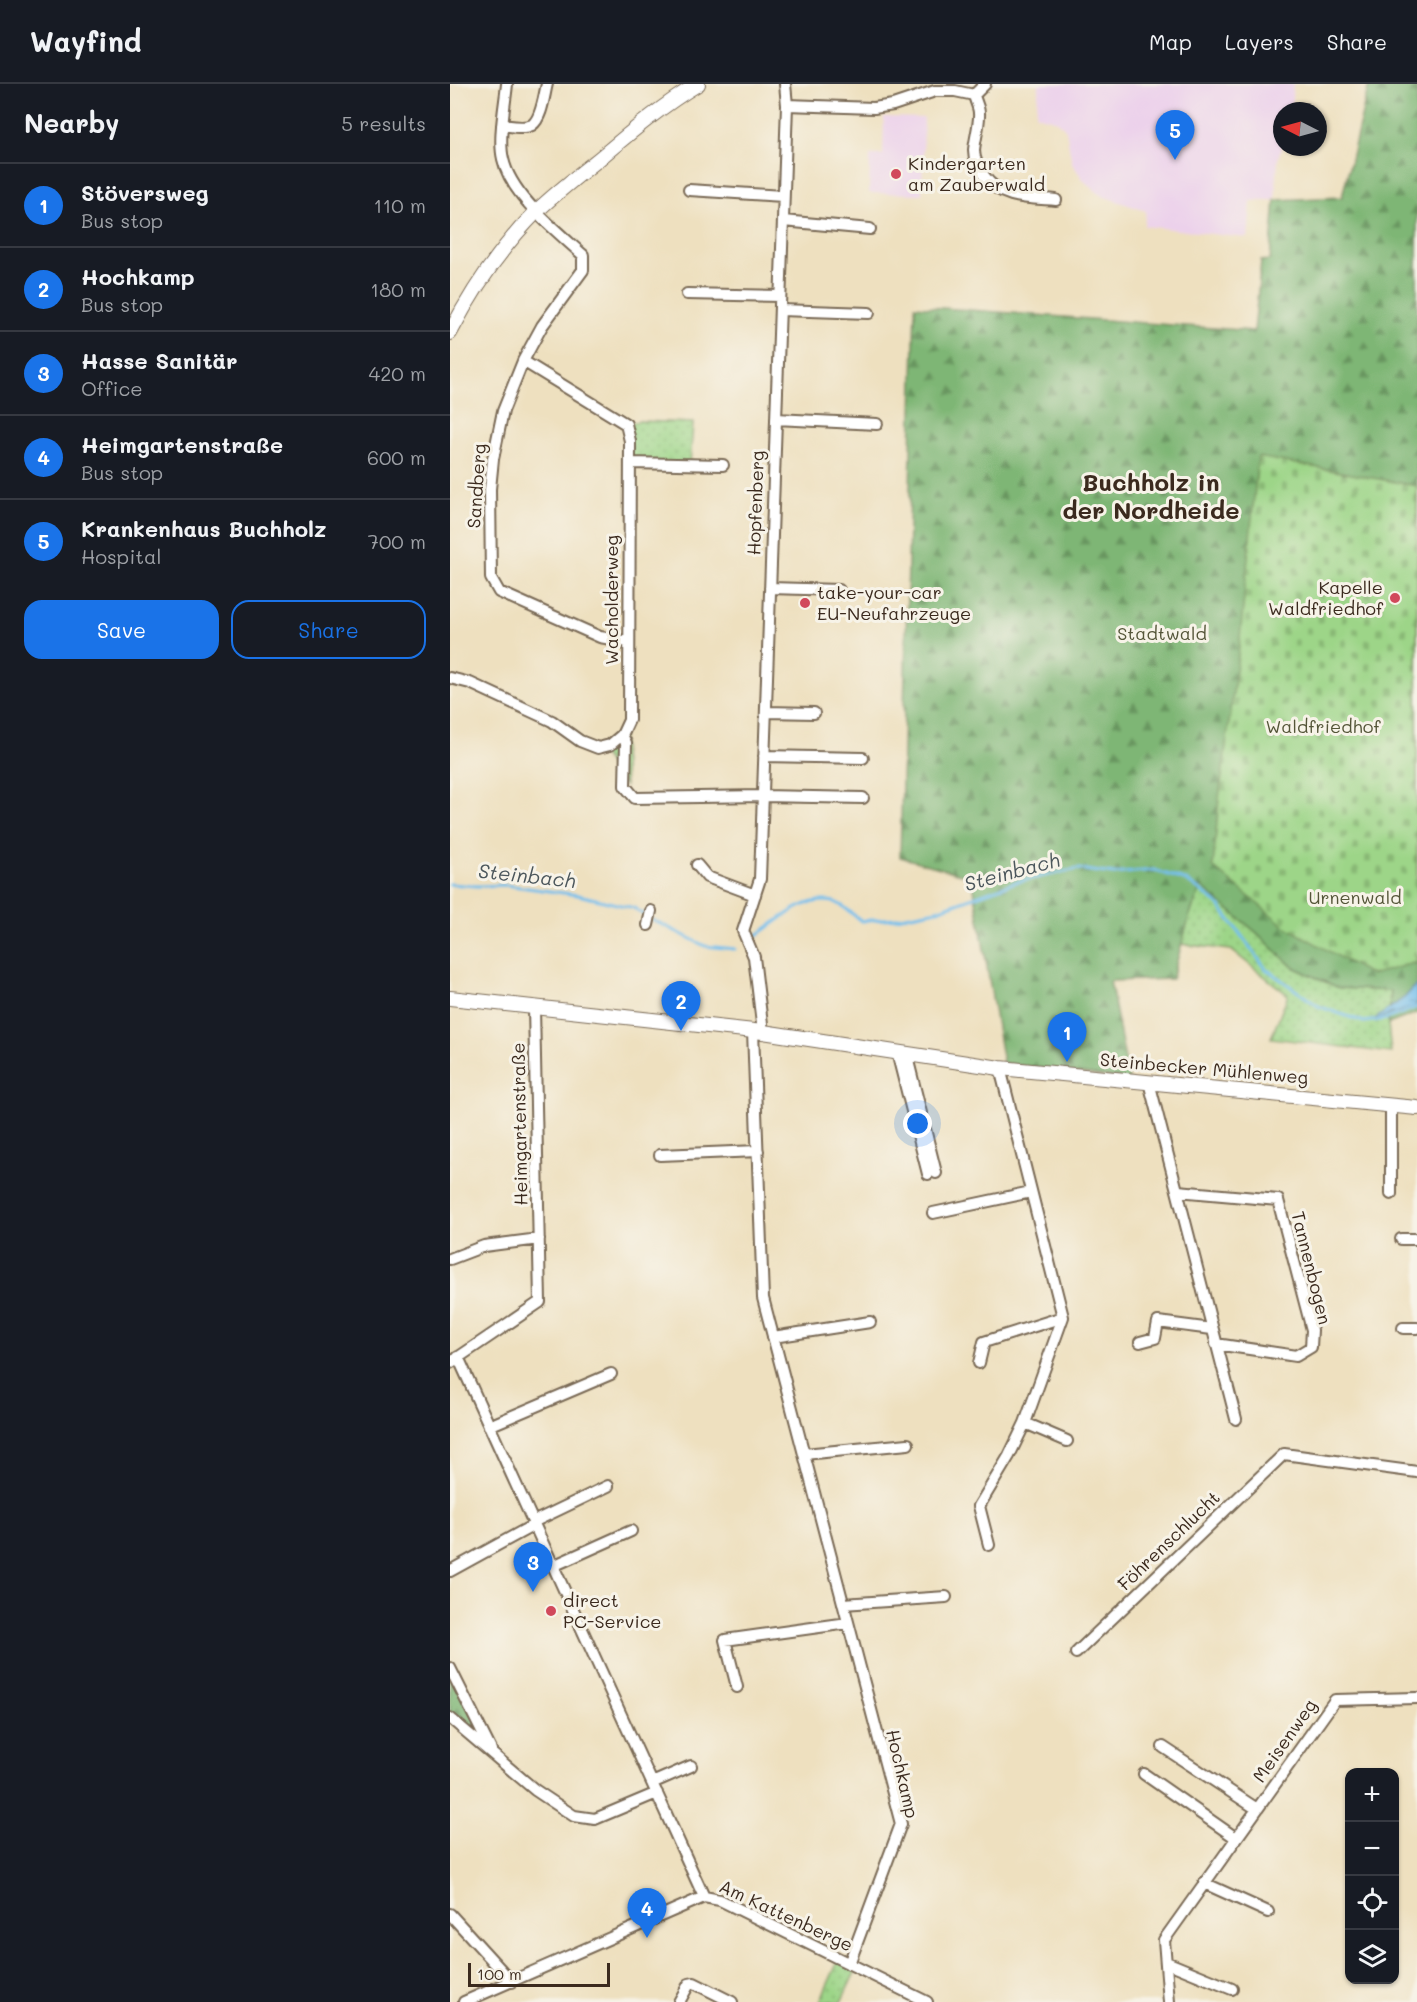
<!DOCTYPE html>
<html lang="en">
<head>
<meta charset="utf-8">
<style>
	body { margin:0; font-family:Mali,sans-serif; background:#242831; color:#f1f3f6 }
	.controls { position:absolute; right:18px; bottom:18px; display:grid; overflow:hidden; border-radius:12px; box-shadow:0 2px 4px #0004 }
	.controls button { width:54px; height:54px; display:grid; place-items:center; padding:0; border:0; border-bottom:2px solid #363941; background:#171b24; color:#f1f3f6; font:30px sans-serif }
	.compass { position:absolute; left:823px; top:18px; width:54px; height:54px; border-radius:50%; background:#171b24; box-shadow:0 2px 4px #0004; rotate:276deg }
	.scale { position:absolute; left:18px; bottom:15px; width:142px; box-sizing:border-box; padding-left:6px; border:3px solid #3b2a1e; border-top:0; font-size:16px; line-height:21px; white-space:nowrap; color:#3b2a1e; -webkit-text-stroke:4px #f7f3e8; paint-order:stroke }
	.you { position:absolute; left:468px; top:1040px; width:21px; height:21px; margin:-15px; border:4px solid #fff; border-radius:50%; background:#1a73e8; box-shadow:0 0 0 9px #1a73e833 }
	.badge { display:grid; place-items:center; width:39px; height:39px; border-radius:50%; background:#1a73e8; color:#fff; font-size:20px; font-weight:700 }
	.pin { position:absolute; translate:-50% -50px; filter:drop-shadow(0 2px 3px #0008) }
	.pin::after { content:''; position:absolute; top:32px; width:21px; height:18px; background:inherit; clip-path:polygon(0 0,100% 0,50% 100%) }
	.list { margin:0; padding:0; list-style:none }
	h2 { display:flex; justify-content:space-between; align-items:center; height:78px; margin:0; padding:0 24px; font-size:26px }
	h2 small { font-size:20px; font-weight:400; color:#9ea1a6 }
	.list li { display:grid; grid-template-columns:39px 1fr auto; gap:18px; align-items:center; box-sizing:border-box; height:84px; padding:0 24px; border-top:2px solid #363941 }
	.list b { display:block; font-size:22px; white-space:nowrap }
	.list p { margin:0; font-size:20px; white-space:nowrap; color:#9ea1a6 }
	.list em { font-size:20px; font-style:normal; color:#9ea1a6 }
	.actions { display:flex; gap:12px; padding:18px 24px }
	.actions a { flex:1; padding:14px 0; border:2px solid #1a73e8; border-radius:18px; text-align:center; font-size:21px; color:#1a73e8 }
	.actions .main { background:#1a73e8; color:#fff }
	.icon { flex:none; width:33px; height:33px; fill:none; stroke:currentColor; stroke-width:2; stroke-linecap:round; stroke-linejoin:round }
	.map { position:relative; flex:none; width:967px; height:1918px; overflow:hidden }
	header { display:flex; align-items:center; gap:36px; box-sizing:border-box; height:84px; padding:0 30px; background:#171b24; border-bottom:2px solid #363941 }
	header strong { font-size:28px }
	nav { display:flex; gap:33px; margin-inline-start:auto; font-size:21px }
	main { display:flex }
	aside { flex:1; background:#171b24 }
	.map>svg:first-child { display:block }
	.built { fill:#ecd1eb }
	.green { fill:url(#green-dots); stroke:#6c8053; stroke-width:1.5 }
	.forest { fill:url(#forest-firs); stroke:#5c7049; stroke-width:1.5 }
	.cemetery { fill:url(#cemetery-stones); stroke:#6c8053; stroke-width:1.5 }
	.water { fill:url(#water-ripples); stroke:#587486; stroke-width:1.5 }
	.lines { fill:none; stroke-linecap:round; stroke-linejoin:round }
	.stream { stroke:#74bfed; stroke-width:3 }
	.minor-casing { stroke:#7a6a56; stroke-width:14 }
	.tertiary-casing { stroke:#7a6a56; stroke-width:16 }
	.minor { stroke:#fff; stroke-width:10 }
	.tertiary { stroke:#fff; stroke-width:14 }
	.poi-dot { fill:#d1495b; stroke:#f7f3e8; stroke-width:2 }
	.labels { text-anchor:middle; stroke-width:6; stroke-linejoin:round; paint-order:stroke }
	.poi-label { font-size:18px; fill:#3b2a1e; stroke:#f7f3e8; text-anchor:start }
	.street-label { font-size:18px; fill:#3b2a1e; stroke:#f7f3e8 }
	.park-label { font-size:18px; fill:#545538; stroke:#f7f3e8 }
	.water-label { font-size:20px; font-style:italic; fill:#4c575c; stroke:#f7f3e8 }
	.district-label { font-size:24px; font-weight:bold; fill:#3b2a1e; stroke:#f7f3e8 }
</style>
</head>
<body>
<header>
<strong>Wayfind</strong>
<nav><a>Map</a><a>Layers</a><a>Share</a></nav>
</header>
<main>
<aside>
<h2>Nearby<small>5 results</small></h2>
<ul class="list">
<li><span class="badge">1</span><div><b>Stöversweg</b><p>Bus stop</p></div><em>110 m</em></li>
<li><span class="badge">2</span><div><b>Hochkamp</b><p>Bus stop</p></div><em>180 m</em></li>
<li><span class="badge">3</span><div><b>Hasse Sanitär</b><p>Office</p></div><em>420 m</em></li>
<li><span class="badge">4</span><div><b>Heimgartenstraße</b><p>Bus stop</p></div><em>600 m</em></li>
<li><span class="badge">5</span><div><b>Krankenhaus Buchholz</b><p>Hospital</p></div><em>700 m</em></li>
</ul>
<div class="actions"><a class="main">Save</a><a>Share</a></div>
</aside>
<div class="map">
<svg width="967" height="1918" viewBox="0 0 967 1918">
	<defs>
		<pattern id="green-dots" width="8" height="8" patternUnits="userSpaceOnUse" patternTransform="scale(1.5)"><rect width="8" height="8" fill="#9dd588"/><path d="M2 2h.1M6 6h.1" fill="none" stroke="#88b775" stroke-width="1.8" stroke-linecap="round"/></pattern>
		<pattern id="forest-firs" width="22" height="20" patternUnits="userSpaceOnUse" patternTransform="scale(1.5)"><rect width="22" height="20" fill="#7eb674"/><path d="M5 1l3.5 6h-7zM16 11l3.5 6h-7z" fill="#68945f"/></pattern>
		<pattern id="cemetery-stones" width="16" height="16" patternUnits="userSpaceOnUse" patternTransform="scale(1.5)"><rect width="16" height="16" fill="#9dd588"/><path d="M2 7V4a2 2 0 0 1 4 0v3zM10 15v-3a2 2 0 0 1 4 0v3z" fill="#88b775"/></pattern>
		<pattern id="water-ripples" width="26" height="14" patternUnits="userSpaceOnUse" patternTransform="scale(1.5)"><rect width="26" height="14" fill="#74bfed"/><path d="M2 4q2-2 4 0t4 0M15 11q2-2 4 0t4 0" fill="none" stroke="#609bbf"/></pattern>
	</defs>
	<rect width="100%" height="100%" fill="#f7f3e8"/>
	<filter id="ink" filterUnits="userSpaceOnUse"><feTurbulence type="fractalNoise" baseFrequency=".0167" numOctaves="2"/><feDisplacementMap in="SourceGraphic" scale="12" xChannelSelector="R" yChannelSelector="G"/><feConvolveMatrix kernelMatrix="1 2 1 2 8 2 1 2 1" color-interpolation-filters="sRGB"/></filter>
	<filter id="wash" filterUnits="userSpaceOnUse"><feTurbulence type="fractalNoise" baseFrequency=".008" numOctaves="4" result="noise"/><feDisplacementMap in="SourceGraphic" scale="24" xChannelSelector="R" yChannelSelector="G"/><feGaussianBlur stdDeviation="1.35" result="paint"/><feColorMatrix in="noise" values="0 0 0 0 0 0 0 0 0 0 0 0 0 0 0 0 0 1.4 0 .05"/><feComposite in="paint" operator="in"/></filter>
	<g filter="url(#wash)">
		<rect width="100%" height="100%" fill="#eee0bf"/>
		<!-- built -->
		<path class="built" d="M589 0H843L841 27H832V63L828 74 825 116 801 117 798 154 694 142 696 127 652 112 634 97 622 79 616 46 608 37 586 31Z
			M434 33 474 34 472 110 419 109 420 71H433Z"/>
		<!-- green -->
		<path class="green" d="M189 337 243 339 240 380 180 379 176 340Z
			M172 651 175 702 148 664Z
			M751 802 806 848 843 883 889 904 941 907 938 940 941 969 821 954 838 911 781 866 731 860 740 830Z
			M389 1875 407 1884 391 1918H370Z"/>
		<!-- forest -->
		<path class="forest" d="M919 0H967V929L938 940 941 907 889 904 843 883 806 848 751 803 740 830 722 895 660 897 679 996 553 979 522 793 450 773 465 222 804 247 811 177 820 176 825 116 892 113Z
			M0 1584 44 1672 0 1634Z"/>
		<!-- cemetery -->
		<path class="cemetery" d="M808 373 967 402V878L921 891 836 843 763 783 769 714 789 564Z"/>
		<!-- water -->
		<path class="water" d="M967 900V922L922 937 955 913Z"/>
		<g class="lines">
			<!-- stream -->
			<path class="stream" d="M0 800 27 802 56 801 128 811 184 824 197 833
				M203 836 255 862 285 865
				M304 853C329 838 352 811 384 818 393 820 403 831 411 837L446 834 487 826 566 798 628 785 664 790 704 786 737 797 768 820 816 885 868 922 914 938 936 935 967 923"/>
		</g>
	</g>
	<g filter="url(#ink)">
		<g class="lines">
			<defs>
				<path id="minor" d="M57 0C55 21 48 55 53 75 61 112 106 146 133 171V186L92 242 73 277 53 327 43 375 40 405 41 494 49 508 150 553 178 558
					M524 11C525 17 529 23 529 29 530 38 525 55 524 66 524 75 529 85 534 92 551 116 579 114 606 116
					M337 21 424 24 443 21 485 7H505L524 11 535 0
					M52 41C61 42 74 45 82 41 92 34 94 11 97 0
					M239 106 333 112
					M333 137 420 145
					M237 210 330 212
					M330 226 419 229
					M326 335 427 340
					M180 379 273 381
					M320 504 389 506
					M0 594 20 599 102 637 130 657 148 664 160 661 172 651 179 636 180 357 176 340 73 277
					M316 628 364 629
					M172 651 176 659 175 702 185 714 313 712 413 714
					M314 672 413 674
					M247 781 257 793 305 811
					M198 841 201 827
					M303 947 313 1214 451 1740 399 1880
					M313 948 304 873 293 847 310 795 337 21 335 0
					M447 968 478 1090
					M456 969 486 1089
					M699 998 786 1335
					M210 1071 308 1067
					M728 1107 828 1116 862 1246 861 1263 846 1272 766 1260
					M941 1110V1021
					M483 1129 581 1108
					M951 1155H967
					M0 1175 34 1162 89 1155
					M953 1244H967
					M323 1253 420 1238
					M690 1258 705 1254 708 1238 762 1245
					M8 1273 254 1813
					M0 1279 90 1218 84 923
					M529 1279 534 1258 613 1233
					M575 1339 617 1357
					M39 1342 161 1290
					M354 1370 458 1360
					M83 1438 158 1402
					M539 1461 529 1422 559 1372 575 1339 613 1233 550 984
					M103 1482 181 1447
					M0 1487 84 1441
					M393 1520 496 1513
					M626 1569 834 1370 967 1388
					M0 1584 41 1666
					M287 1603 275 1556 398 1539
					M0 1634 85 1706 124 1732 145 1735 207 1709
					M713 1663 807 1725
					M694 1690 786 1754
					M202 1699 241 1682
					M754 1799 818 1828
					M0 1830 62 1898
					M716 1878 782 1905
					M14 1918 254 1813 270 1816 477 1918
					M229 1918 239 1900 244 1899 282 1918
					M719 1918 714 1856 885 1616 967 1614"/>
				<path id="tertiary" d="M0 249C23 205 52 162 87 127 107 108 129 91 150 74 182 47 213 21 248 0
					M0 914 313 948 550 984 967 1024"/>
			</defs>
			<!-- minor casing -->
			<use href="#minor" class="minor-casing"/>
			<!-- tertiary casing -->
			<use href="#tertiary" class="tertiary-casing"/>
			<!-- minor -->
			<use href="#minor" class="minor"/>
			<!-- tertiary -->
			<use href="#tertiary" class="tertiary"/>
		</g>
	</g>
	<!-- markers -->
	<g class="poi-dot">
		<circle cx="446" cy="90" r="6"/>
		<circle cx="945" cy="514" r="6"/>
		<circle cx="355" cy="519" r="6"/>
		<circle cx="101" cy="1527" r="6"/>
	</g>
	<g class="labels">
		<!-- poi labels -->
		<g class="poi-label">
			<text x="458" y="86">Kindergarten<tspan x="458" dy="21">am Zauberwald</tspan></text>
			<text x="933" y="510" text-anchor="end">Kapelle<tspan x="933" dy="21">Waldfriedhof</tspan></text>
			<text x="367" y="515">take-your-car<tspan x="367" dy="21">EU-Neufahrzeuge</tspan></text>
			<text x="113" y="1523">direct<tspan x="113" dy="21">PC-Service</tspan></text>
		</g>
		<!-- street labels -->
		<g class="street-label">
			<text transform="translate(27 402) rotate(-86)" y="6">Sandberg</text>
			<text transform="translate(306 419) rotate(-88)" y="6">Hopfenberg</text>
			<text transform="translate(162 516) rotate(-90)" y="6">Wacholderweg</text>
			<text transform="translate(754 985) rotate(5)" y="6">Steinbecker Mühlenweg</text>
			<text transform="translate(70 1040) rotate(-91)" y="6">Heimgartenstraße</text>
			<text transform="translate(861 1184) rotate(76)" y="6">Tannenbogen</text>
			<text transform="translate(719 1457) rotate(-44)" y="6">Föhrenschlucht</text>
			<text transform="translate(835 1657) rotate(-55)" y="6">Meisenweg</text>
			<text transform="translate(452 1690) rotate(77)" y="6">Hochkamp</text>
			<text transform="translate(336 1832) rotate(25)" y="6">Am Kattenberge</text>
		</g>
		<!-- park labels -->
		<g class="park-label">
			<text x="712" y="556">Stadtwald</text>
			<text x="873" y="649">Waldfriedhof</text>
			<text x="905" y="820">Urnenwald</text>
		</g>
		<!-- water labels -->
		<g class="water-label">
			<text transform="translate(562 788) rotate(-15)" y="7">Steinbach</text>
			<text transform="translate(77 792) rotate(6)" y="7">Steinbach</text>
		</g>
		<!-- district labels -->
		<g class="district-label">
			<text x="701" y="407">Buchholz in<tspan x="701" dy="28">der Nordheide</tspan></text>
		</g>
	</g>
</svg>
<div class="controls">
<button>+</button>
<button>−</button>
<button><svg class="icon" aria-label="locate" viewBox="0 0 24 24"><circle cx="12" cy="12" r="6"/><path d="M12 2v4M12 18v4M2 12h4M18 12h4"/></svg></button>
<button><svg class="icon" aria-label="layers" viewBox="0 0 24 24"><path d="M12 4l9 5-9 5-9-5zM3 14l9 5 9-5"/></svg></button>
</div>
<svg class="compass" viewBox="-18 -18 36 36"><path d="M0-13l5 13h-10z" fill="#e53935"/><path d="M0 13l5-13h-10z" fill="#9ea1a6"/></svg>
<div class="scale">100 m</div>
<div class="you"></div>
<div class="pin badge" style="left:617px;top:978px">1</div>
<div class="pin badge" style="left:231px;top:947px">2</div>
<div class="pin badge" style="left:83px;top:1508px">3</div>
<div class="pin badge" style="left:197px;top:1854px">4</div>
<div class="pin badge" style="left:725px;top:76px">5</div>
</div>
</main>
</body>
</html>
